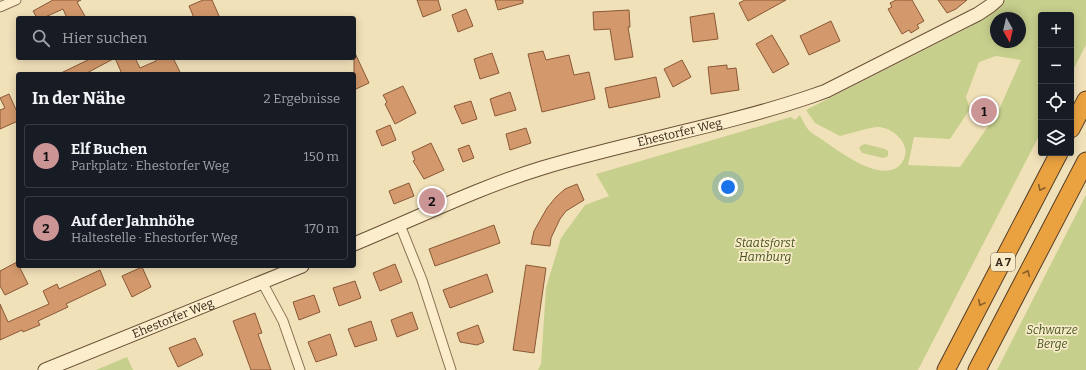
<!DOCTYPE html>
<html lang="de">
<head>
<meta charset="utf-8">
<style>
	body { margin:0; font-family:Bitter,serif; background:#20242c; color:#f1f3f6 }
	.controls { position:absolute; right:12px; top:12px; display:grid; overflow:hidden; border-radius:4px; box-shadow:0 2px 10px #0003 }
	.controls button { width:36px; height:36px; display:grid; place-items:center; padding:0; border:0; border-bottom:1px solid #363941; background:#171b24; color:#f1f3f6; font:20px sans-serif }
	.compass { position:absolute; left:990px; top:12px; width:36px; height:36px; border-radius:50%; background:#171b24; box-shadow:0 2px 10px #0003; rotate:172deg }
	.you { position:absolute; left:728px; top:187px; width:14px; height:14px; margin:-10px; border:3px solid #fff; border-radius:50%; background:#1a73e8; box-shadow:0 0 0 6px #1a73e833 }
	.badge { display:grid; place-items:center; width:26px; height:26px; border-radius:50%; background:#cb9495; color:#111; font-size:13px; font-weight:700 }
	.pin { position:absolute; translate:-50% -50%; border:2px solid #fff; box-shadow:0 1px 4px #0006 }
	.list { margin:0; padding:0; list-style:none }
	h2 { display:flex; justify-content:space-between; align-items:center; height:52px; margin:0; padding:0 16px; font-size:17px }
	h2 small { font-size:13px; font-weight:400; color:#9ea1a6 }
	.list li { display:grid; grid-template-columns:26px 1fr auto; gap:12px; align-items:center; box-sizing:border-box; height:64px; margin:0 8px 8px; padding:0 8px; border:1px solid #363941; border-radius:4px }
	.list b { display:block; font-size:15px; white-space:nowrap }
	.list p { margin:0; font-size:13px; white-space:nowrap; color:#9ea1a6 }
	.list em { font-size:13px; font-style:normal; color:#9ea1a6 }
	.icon { flex:none; width:22px; height:22px; fill:none; stroke:currentColor; stroke-width:2; stroke-linecap:round; stroke-linejoin:round }
	.map { position:relative; flex:none; width:1086px; height:370px; overflow:hidden }
	.search { position:absolute; background:#171b24; box-shadow:0 2px 10px #0003; left:16px; top:16px; width:340px; height:44px; display:flex; align-items:center; gap:10px; box-sizing:border-box; padding:0 14px; border-radius:4px; color:#9ea1a6; font-size:15px }
	.panel { position:absolute; background:#171b24; box-shadow:0 2px 10px #0003; left:16px; top:72px; width:340px; height:196px; border-radius:4px }
	.map>svg:first-child { display:block }
	.green { fill:#c7cf8d; fill-rule:evenodd }
	.building { fill:#d3986b; stroke:#8a5937 }
	.lines { fill:none; stroke-linecap:round; stroke-linejoin:round }
	.minor-casing { stroke:#897053; stroke-width:11 }
	.secondary-casing { stroke:#6a5136; stroke-width:15 }
	.motorway-casing { stroke:#553e28; stroke-width:19 }
	.minor { stroke:#fceecd; stroke-width:9 }
	.secondary { stroke:#fceecd; stroke-width:13 }
	.motorway { stroke:#eaa240; stroke-width:17 }
	.oneway { stroke:#875f2b }
	.labels { text-anchor:middle; stroke-width:3.5; stroke-linejoin:round; paint-order:stroke }
	.shield { fill:#f8ebc9; stroke:#70624e; stroke-width:1 }
	.shield-label { font-size:11px; font-weight:bold; fill:#362819 }
	.street-label { font-size:12px; fill:#362819; stroke:#f8ebc9 }
	.park-label { font-size:12px; font-style:italic; fill:#46541e; stroke:#f8ebc9 }
</style>
</head>
<body>
<div class="map">
<svg width="1086" height="370" viewBox="0 0 1086 370">
	<rect width="100%" height="100%" fill="#f1e1b9"/>
	<!-- green -->
	<path class="green" d="M1005 0H1086V45L1071 74V15H1041V132L918 370H538L541 364 546 288 561 238 585 205 609 196 596 174 791 117 795 120 800 115C802 119 804 124 807 128 810 133 819 137 824 141 840 152 878 181 898 167 903 163 907 155 905 148 903 137 888 126 876 127 864 129 852 133 840 136L815 123 806 110 970 27ZM996 18H1020V42H996ZM996 56 1021 60 998 112 960 167 908 165 914 137 950 139 970 109 966 97 979 62Z
		M865 144 885 149 888 151V156L883 158 862 153 859 148 862 145Z
		M1086 195V370H997Z
		M127 357 133 370H96Z"/>
	<!-- building -->
	<path class="building" d="M53 0H81L77 2 86 18H67L63 9 43 18H37L33 11Z
		M203 0H212L220 18H194L189 6Z
		M417 0H438L441 10 423 17Z
		M495 0H523V3L498 10Z
		M745 0H786L748 21 739 3Z
		M896 0H912L924 21 917 25 919 28 911 33 909 30 902 34 888 9 892 7 890 3Z
		M938 0H967L956 9 947 13Z
		M466 9 473 26 458 32 452 15Z
		M629 10 630 27H628L633 57 615 60 610 29 594 30 593 12Z
		M714 13 718 39 693 42 690 17Z
		M831 21 840 41 809 55 800 36Z
		M772 35 789 64 773 73 756 44Z
		M354 51 369 83 354 90Z
		M543 51 546 60 569 55 574 75 589 72 595 99 542 112 528 54Z
		M492 53 499 73 480 79 474 59Z
		M92 58H135L140 68 156 61 155 58H173L181 74H122L115 58 85 74H59Z
		M682 60 691 77 673 87 664 69Z
		M727 65V69L736 68 739 90 711 94 708 67Z
		M656 77 660 97 609 108 605 88Z
		M403 86 416 113 395 124 385 104 387 102 383 95Z
		M510 92 516 110 495 116 490 99Z
		M9 94 18 114V121L0 129V110L5 108 0 98Z
		M471 101 477 119 462 124 454 106Z
		M390 125 396 140 382 146 376 131Z
		M526 128 531 143 510 150 506 134Z
		M431 143 444 170 424 179 413 161 415 160 412 152Z
		M469 145 474 158 463 162 458 149Z
		M409 183 414 196 394 204 389 191Z
		M577 184 584 200 566 211 560 219 551 238 550 246 531 244 534 231 547 208 556 197 565 189Z
		M494 225 500 243 435 266 429 249Z
		M17 262 28 284 5 295 0 286V271Z
		M395 264 402 282 380 291 373 273Z
		M526 265 546 268 534 353 513 350Z
		M142 267 151 287 132 297 122 276Z
		M100 270 106 285 66 304 68 307 38 321 40 325 23 332 22 330 0 340V304L8 322 49 304 43 291 57 284 59 289Z
		M487 274 493 292 450 308 443 290Z
		M355 281 361 298 339 306 333 288Z
		M314 295 320 312 299 320 293 302Z
		M412 312 418 329 397 337 391 320Z
		M255 313 262 333 258 334 271 370H251L233 321Z
		M371 321 377 340 355 347 348 329Z
		M478 325 484 342 477 345 460 342 457 333Z
		M330 334 337 355 316 362 308 342Z
		M195 338 203 355 178 367 169 348Z"/>
	<g class="lines">
		<defs>
			<path id="minor" d="M0 7 16 0
				M400 225 422 280 451 370
				M262 282 283 321 300 370"/>
			<g id="secondary">
				<path id="s1" d="M354 244C417 218 477 188 542 168 631 141 724 126 812 96L826 91 978 14 990 6 997 0"/>
				<path id="s2" d="M45 370 302 266"/>
			</g>
			<path id="motorway" d="M1071 129 1086 100
				M946 370 1059 153
				M977 370 1086 161"/>
		</defs>
		<!-- minor casing -->
		<use href="#minor" class="minor-casing"/>
		<!-- secondary casing -->
		<use href="#secondary" class="secondary-casing"/>
		<!-- motorway casing -->
		<use href="#motorway" class="motorway-casing"/>
		<!-- minor -->
		<use href="#minor" class="minor"/>
		<!-- secondary -->
		<use href="#secondary" class="secondary"/>
		<!-- motorway -->
		<use href="#motorway" class="motorway"/>
	</g>
	<!-- one-way arrows -->
	<defs><path id="oneway-chevron" d="M-2-3.5L2.5 0L-2 3.5" fill="none" stroke-width="1.6" stroke-linecap="round" stroke-linejoin="round"/></defs>
	<g class="oneway">
		<use href="#oneway-chevron" transform="translate(1041 188) rotate(117)"/>
		<use href="#oneway-chevron" transform="translate(1027 273) rotate(-63)"/>
		<use href="#oneway-chevron" transform="translate(981 303) rotate(118)"/>
	</g>
	<g class="labels">
		<!-- shield labels -->
		<rect class="shield" x="991" y="253" width="24" height="18" rx="3"/>
		<g class="shield-label">
			<text x="1003" y="266">A 7</text>
		</g>
		<!-- street labels -->
		<g class="street-label">
			<text dy="4" stroke="none"><textPath href="#s1" startOffset="345">Ehestorfer Weg</textPath></text>
			<text dy="4" stroke="none"><textPath href="#s2" startOffset="138">Ehestorfer Weg</textPath></text>
		</g>
		<!-- park labels -->
		<g class="park-label">
			<text x="765" y="247">Staatsforst<tspan x="765" dy="14">Hamburg</tspan></text>
			<text x="1052" y="334">Schwarze<tspan x="1052" dy="14">Berge</tspan></text>
		</g>
	</g>
</svg>
<div class="controls">
<button>+</button>
<button>−</button>
<button><svg class="icon" aria-label="locate" viewBox="0 0 24 24"><circle cx="12" cy="12" r="6"/><path d="M12 2v4M12 18v4M2 12h4M18 12h4"/></svg></button>
<button><svg class="icon" aria-label="layers" viewBox="0 0 24 24"><path d="M12 4l9 5-9 5-9-5zM3 14l9 5 9-5"/></svg></button>
</div>
<svg class="compass" viewBox="-18 -18 36 36"><path d="M0-13l5 13h-10z" fill="#e53935"/><path d="M0 13l5-13h-10z" fill="#9ea1a6"/></svg>
<div class="you"></div>
<div class="pin badge" style="left:984px;top:111px">1</div>
<div class="pin badge" style="left:432px;top:201px">2</div>
<div class="search"><svg class="icon" aria-label="search" viewBox="0 0 24 24"><circle cx="10" cy="10" r="6"/><path d="M15 15l6 6"/></svg>Hier suchen</div>
<section class="panel">
<h2>In der Nähe<small>2 Ergebnisse</small></h2>
<ul class="list">
<li><span class="badge">1</span><div><b>Elf Buchen</b><p>Parkplatz · Ehestorfer Weg</p></div><em>150 m</em></li>
<li><span class="badge">2</span><div><b>Auf der Jahnhöhe</b><p>Haltestelle · Ehestorfer Weg</p></div><em>170 m</em></li>
</ul>
</section>
</div>
</body>
</html>
